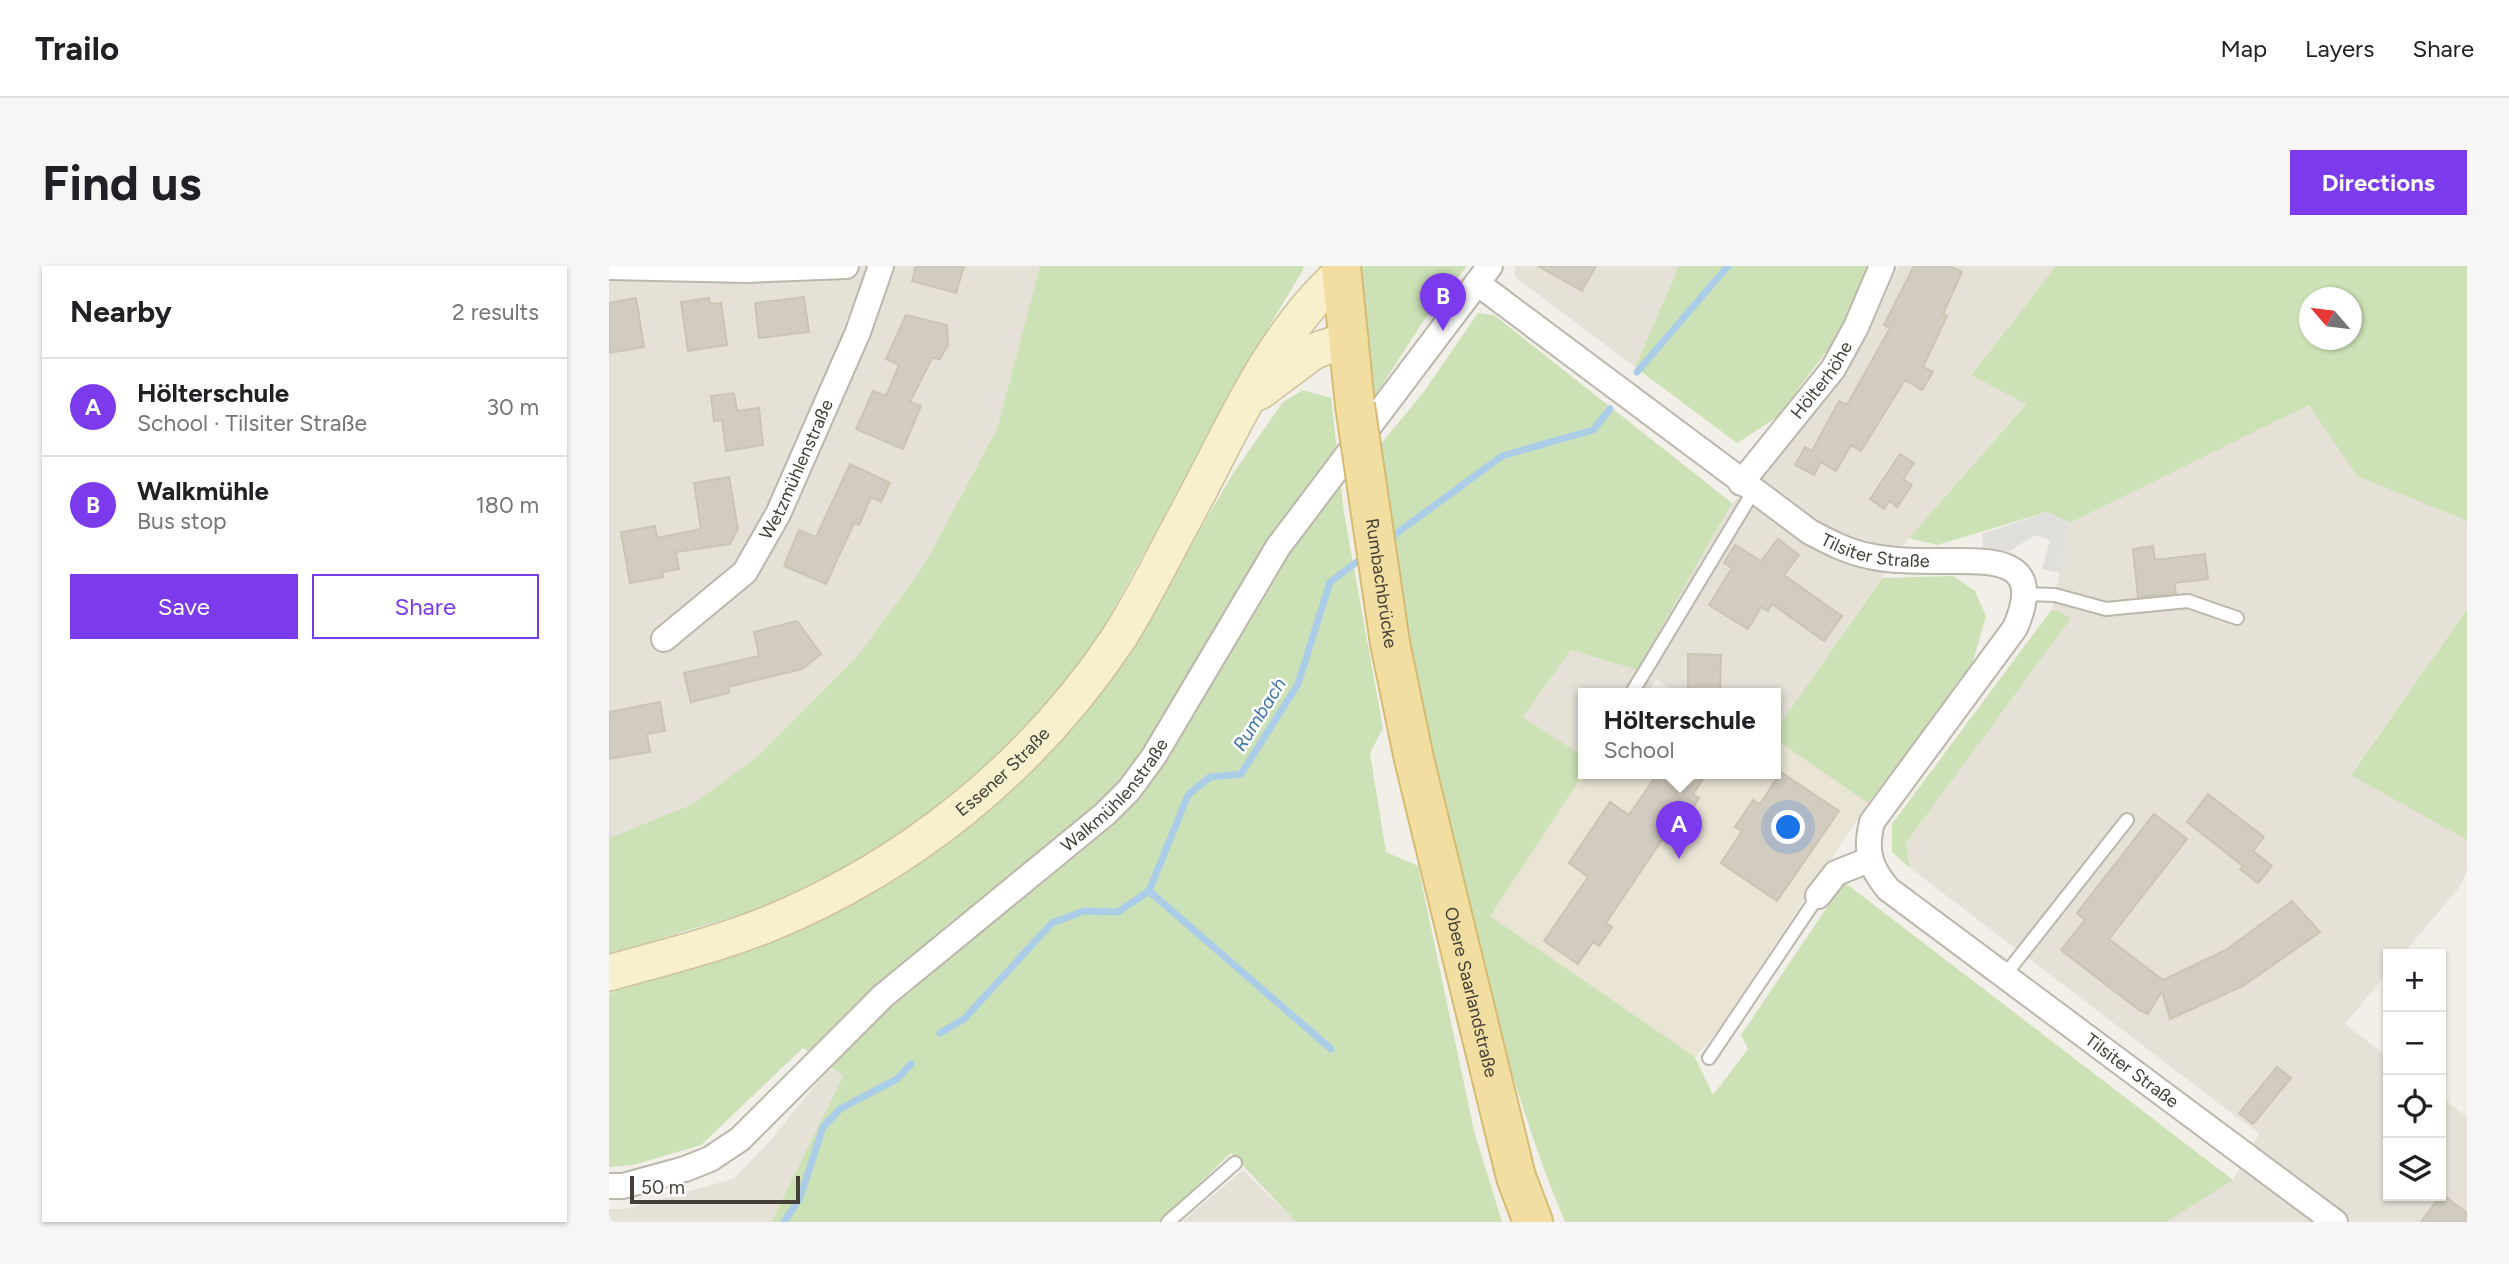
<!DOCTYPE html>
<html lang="en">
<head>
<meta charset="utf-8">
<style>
	body { margin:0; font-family:Figtree,sans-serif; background:#f6f6f6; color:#202124 }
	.controls { position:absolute; right:21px; bottom:21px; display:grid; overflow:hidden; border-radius:0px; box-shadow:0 2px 5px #0004 }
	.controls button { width:63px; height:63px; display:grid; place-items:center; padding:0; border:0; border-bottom:2px solid #e0e0e0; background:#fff; color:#202124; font:35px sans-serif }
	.compass { position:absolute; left:1690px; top:21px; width:63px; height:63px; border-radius:50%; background:#fff; box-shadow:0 2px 5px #0004; rotate:298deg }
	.scale { position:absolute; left:21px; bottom:18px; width:170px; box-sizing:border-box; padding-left:7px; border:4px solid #444038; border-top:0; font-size:19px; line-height:24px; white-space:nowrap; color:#444038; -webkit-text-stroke:5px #fff; paint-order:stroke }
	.you { position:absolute; left:1180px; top:562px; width:24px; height:24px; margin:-18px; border:5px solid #fff; border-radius:50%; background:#1a73e8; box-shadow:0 0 0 10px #1a73e833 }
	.badge { display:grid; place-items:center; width:46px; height:46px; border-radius:50%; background:#7c3aed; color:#fff; font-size:23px; font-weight:700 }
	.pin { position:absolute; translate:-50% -58px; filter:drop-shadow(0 2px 4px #0008) }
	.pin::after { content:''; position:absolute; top:37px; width:24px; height:21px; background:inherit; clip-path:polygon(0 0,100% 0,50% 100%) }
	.popup { position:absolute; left:969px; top:422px; width:203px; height:91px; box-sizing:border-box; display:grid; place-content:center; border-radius:0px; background:#fff; filter:drop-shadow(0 2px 5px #0005); font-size:23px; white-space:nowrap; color:#757577 }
	.popup b { font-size:26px; color:#202124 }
	.popup::after { content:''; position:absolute; left:50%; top:100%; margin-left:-14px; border:14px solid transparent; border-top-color:#fff }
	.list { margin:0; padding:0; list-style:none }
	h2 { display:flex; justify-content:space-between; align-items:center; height:91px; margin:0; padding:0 28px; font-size:30px }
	h2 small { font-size:23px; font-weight:400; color:#757577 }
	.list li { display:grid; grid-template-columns:46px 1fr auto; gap:21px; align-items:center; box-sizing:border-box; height:98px; padding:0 28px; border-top:2px solid #e0e0e0 }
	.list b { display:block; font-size:26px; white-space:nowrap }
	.list p { margin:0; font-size:23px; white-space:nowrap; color:#757577 }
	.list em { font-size:23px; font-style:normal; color:#757577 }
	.actions { display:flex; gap:14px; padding:21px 28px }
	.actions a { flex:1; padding:16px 0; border:2px solid #7c3aed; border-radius:0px; text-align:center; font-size:24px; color:#7c3aed }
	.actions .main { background:#7c3aed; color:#fff }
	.icon { flex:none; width:38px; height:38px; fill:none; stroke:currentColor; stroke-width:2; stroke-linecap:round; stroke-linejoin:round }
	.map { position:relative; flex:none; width:1858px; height:956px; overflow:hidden; border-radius:0px }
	header { display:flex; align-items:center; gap:42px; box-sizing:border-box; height:98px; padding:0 35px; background:#fff; border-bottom:2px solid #e0e0e0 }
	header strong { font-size:33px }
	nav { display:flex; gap:38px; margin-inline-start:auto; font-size:24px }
	.intro { display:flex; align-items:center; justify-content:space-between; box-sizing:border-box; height:168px; padding:0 42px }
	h1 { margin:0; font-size:49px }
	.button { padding:18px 32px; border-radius:0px; background:#7c3aed; color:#fff; font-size:24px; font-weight:700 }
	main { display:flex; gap:42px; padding:0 42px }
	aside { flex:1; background:#fff; border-radius:0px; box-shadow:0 2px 5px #0004 }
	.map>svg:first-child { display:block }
	.residential { fill:#e5e1d7 }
	.education { fill:#e9e4d4 }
	.green { fill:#cce1b6; fill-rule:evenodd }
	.parking { fill:#e1dfdc }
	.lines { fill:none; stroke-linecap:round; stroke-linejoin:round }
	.stream { stroke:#abcde8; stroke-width:7 }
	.building { fill:#d2cbbf; stroke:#ccc3b3; stroke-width:2 }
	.service-casing { stroke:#bcb7ac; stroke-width:16 }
	.minor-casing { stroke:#bcb7ac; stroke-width:28 }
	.secondary-casing { stroke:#ccc29d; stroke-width:38 }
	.primary-casing { stroke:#d5bb73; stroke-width:42 }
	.service { stroke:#fff; stroke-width:12 }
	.minor { stroke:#fff; stroke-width:24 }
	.secondary { stroke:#f8efcc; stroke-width:35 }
	.primary { stroke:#f2dea1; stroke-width:38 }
	.primary-bridge-casing { stroke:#d5bb73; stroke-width:42; stroke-linecap:butt }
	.primary-bridge { stroke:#f2dea1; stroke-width:38 }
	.labels { text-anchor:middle; stroke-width:5; stroke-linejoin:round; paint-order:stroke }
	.street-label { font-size:18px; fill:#444038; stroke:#fff }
	.water-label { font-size:19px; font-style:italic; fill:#3d75a4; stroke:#fff }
</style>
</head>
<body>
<header>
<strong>Trailo</strong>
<nav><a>Map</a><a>Layers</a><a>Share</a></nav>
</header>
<div class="intro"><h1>Find us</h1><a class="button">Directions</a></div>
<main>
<aside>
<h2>Nearby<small>2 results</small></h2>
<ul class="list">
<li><span class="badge">A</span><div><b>Hölterschule</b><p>School · Tilsiter Straße</p></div><em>30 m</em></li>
<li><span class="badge">B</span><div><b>Walkmühle</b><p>Bus stop</p></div><em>180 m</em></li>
</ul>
<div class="actions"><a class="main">Save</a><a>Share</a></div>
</aside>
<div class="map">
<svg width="1858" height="956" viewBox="0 0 1858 956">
	<rect width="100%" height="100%" fill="#f2efe8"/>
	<!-- residential -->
	<path class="residential" d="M0 0H431L388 163 315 299 251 387 149 490 84 538 0 572Z
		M906 0H1070L1026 101 906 11Z
		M1289 0H1447L1362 108 1417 137 1300 272 1166 465V427H1067L1047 413 1038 427H974V490L914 451 962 384 1028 404 1123 237 1159 205 1262 61Z
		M1700 139 1748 210 1858 255V343L1742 508 1858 574V604L1852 619 1794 688H1779V706L1736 758 1779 791V930H1832V831L1858 851V956H1557L1624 914 1650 868 1301 602 1297 577 1461 353 1443 343 1461 257Z
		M220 802 234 810 162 956H6L0 950V943H16L124 913 161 875Z
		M634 904 687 956H573Z"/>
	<!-- education -->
	<path class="education" d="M1166 473 1259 537 1110 763 1086 791 880 650 975 507H1166Z"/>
	<!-- green -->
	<path class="green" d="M431 0H694V4L635 102 480 389 386 494 271 584 150 643 0 688V572L84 538 149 490 251 387 315 299 388 163Z
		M751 0H858L817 51 766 130Z
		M1070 0H1258L1227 73 1167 152 1128 177 1026 101Z
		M1447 0H1858V255L1748 210 1700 139 1461 257 1438 246 1328 279 1300 272 1417 138 1362 109ZM1700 32H1742V74H1700Z
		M869 47 885 49 1123 237 1028 404 962 384 914 451 974 490 975 507 881 650 1086 791 1104 829 1139 783 1132 769 1235 616 1624 914 1557 956H956C930 895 911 834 892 770 834 577 799 379 771 179L814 127Z
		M694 124 722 132 735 247 774 462 761 487 777 586 809 600 865 865 893 956H687L622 887 550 956H162L234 810 194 782 92 879 24 899 0 901V727L149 683 301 602 412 515 512 398 625 206 674 136Z
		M1344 310 1366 325 1377 350 1362 402 1259 537 1166 473V465L1273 312Z
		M1443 343 1462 352 1297 577 1301 602 1283 586V558Z
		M1858 343V574L1742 509Z"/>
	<!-- parking -->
	<path class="parking" d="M1438 246 1461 257 1451 307 1433 303 1441 274 1426 269 1399 286 1374 281 1373 268Z"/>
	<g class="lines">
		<!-- stream -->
		<path class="stream" d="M1028 106 1119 0
			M777 275 893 190 984 164 1001 143
			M540 625 722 783
			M331 767 355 753 443 657 475 645 509 646 540 625 579 529 601 511 632 508 689 418 721 316 756 290
			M175 956 191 932 214 861 231 843 288 813 302 798"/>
	</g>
	<!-- building -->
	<path class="building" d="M307 0H355L347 27 303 15Z
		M929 0H987L973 25Z
		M1305 0H1341L1353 6 1334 48 1338 50 1314 101 1324 106 1313 124 1296 114 1252 185 1242 179 1227 205 1212 196 1205 209 1186 199 1196 181 1203 185 1230 135 1238 139 1281 62 1275 59Z
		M195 31 200 66 150 72 146 37Z
		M27 32 35 81 0 87V37Z
		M100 32 101 38 112 37 118 79 79 85 72 36Z
		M297 49 338 59 339 79 331 93 323 92 301 136 312 140 294 183 247 163 264 125 277 130 290 99 277 93Z
		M125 127 128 145 150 142 154 179 117 185 113 154 105 155 102 130Z
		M1291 188 1305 197 1294 213 1303 219 1288 241 1280 235 1275 243 1261 233Z
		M241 198 281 217 272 236 262 231 250 259 245 257 217 318 175 300 190 264 207 271Z
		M120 211 129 263 121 278 67 286 70 303 53 306 54 311 21 317 12 266 46 260 48 272 92 263 85 217Z
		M1169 273 1190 289 1175 309 1233 350 1215 375 1163 338 1159 345 1152 341 1139 363 1100 339 1123 302 1115 297 1126 279 1152 295Z
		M1544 280 1546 294 1596 288 1599 313 1565 317 1567 327 1529 331 1524 283Z
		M188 355 212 388 193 403 119 421 120 427 82 436 75 407 150 390 145 366Z
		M1079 388 1112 389 1111 423H1079Z
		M51 436 56 465 38 468 41 486 0 493V446Z
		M1172 506 1230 545 1168 635 1112 597 1133 565 1126 561 1144 534 1151 538Z
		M1049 507H1098L1084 528 1090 532 1077 552 1071 547 997 657 1003 661 1000 666 990 680 984 676 969 698 935 675 979 611 960 597 1001 536 1020 549Z
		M1599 528 1655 571 1644 585 1663 600 1649 617 1631 603 1634 600 1578 556Z
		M1545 548 1578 573 1500 673 1554 714 1617 684 1683 635 1711 666 1634 720 1561 753 1553 725 1539 748 1530 744 1452 684 1476 654 1468 647Z
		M1668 801 1682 812 1644 858 1630 847Z
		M1833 928 1858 947V956H1812Z"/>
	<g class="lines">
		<defs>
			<path id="service" d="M1416 328 1446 329 1497 343 1579 335 1628 352
				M1024 425 1144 226
				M1396 709 1518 554
				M1100 792 1209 630
				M559 956 626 897"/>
			<g id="minor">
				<path d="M0 1 137 4 237 0"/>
				<path id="s1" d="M868 17 1201 266C1220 276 1239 286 1260 290 1283 295 1307 295 1330 295 1380 295 1438 289 1406 362L1263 556C1256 585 1260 600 1279 623L1726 956"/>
				<path id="s2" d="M1132 217 1224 103 1247 61 1273 0"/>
				<path id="s3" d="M55 373 136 306 169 248 249 66 272 0"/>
				<path d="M1209 630 1227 607 1260 594"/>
				<path id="s4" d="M0 920H14L76 903 101 893 131 873 274 730 496 548 520 524 545 490 669 281 881 0"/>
			</g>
			<g id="secondary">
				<path d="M650 126 705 85 741 73"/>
				<path id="s5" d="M0 707C52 692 107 679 157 659 299 601 421 503 507 376 532 338 552 295 574 255 621 170 659 72 733 6"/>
			</g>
			<g id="primary">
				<path d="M732 0 746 139"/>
				<path id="s6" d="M805 493 907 911 924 956"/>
			</g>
		</defs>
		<!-- service casing -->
		<use href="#service" class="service-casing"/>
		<!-- minor casing -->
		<use href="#minor" class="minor-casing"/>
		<!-- secondary casing -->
		<use href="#secondary" class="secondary-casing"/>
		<!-- primary casing -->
		<use href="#primary" class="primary-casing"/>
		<!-- service -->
		<use href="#service" class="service"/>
		<!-- minor -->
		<use href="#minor" class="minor"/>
		<!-- secondary -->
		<use href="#secondary" class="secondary"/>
		<!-- primary -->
		<use href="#primary" class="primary"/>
		<defs>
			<g id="primary-bridge">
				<path id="s7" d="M746 139 781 377 805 493"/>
			</g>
		</defs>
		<!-- primary-bridge casing -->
		<use href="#primary-bridge" class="primary-bridge-casing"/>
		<!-- primary-bridge -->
		<use href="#primary-bridge" class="primary-bridge"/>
	</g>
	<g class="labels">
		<!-- street labels -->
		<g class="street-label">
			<text dy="6" stroke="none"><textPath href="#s2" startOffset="131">Hölterhöhe</textPath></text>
			<text dy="6" stroke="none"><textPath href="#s3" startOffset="220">Wetzmühlenstraße</textPath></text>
			<text dy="6" stroke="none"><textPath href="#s1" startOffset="485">Tilsiter Straße</textPath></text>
			<text dy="6" stroke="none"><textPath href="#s7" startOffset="180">Rumbachbrücke</textPath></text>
			<text dy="6" stroke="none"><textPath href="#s5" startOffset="448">Essener Straße</textPath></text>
			<text dy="6" stroke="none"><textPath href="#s4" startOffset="651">Walkmühlenstraße</textPath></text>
			<text dy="6" stroke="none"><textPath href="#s6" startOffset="240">Obere Saarlandstraße</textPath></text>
			<text dy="6" stroke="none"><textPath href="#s1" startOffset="1306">Tilsiter Straße</textPath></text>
		</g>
		<!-- water labels -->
		<g class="water-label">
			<text transform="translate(650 448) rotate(-58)" y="7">Rumbach</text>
		</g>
	</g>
</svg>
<div class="controls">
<button>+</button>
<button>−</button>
<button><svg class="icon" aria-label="locate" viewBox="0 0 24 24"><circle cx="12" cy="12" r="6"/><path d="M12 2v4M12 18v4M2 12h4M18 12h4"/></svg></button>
<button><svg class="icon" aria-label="layers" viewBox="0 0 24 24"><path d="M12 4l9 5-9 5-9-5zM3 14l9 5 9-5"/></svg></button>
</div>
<svg class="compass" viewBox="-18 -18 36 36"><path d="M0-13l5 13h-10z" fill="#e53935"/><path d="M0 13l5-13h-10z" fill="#757577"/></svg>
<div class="scale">50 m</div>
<div class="you"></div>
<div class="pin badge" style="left:1070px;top:593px">A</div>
<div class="popup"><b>Hölterschule</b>School</div>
<div class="pin badge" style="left:834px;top:65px">B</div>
</div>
</main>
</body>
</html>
